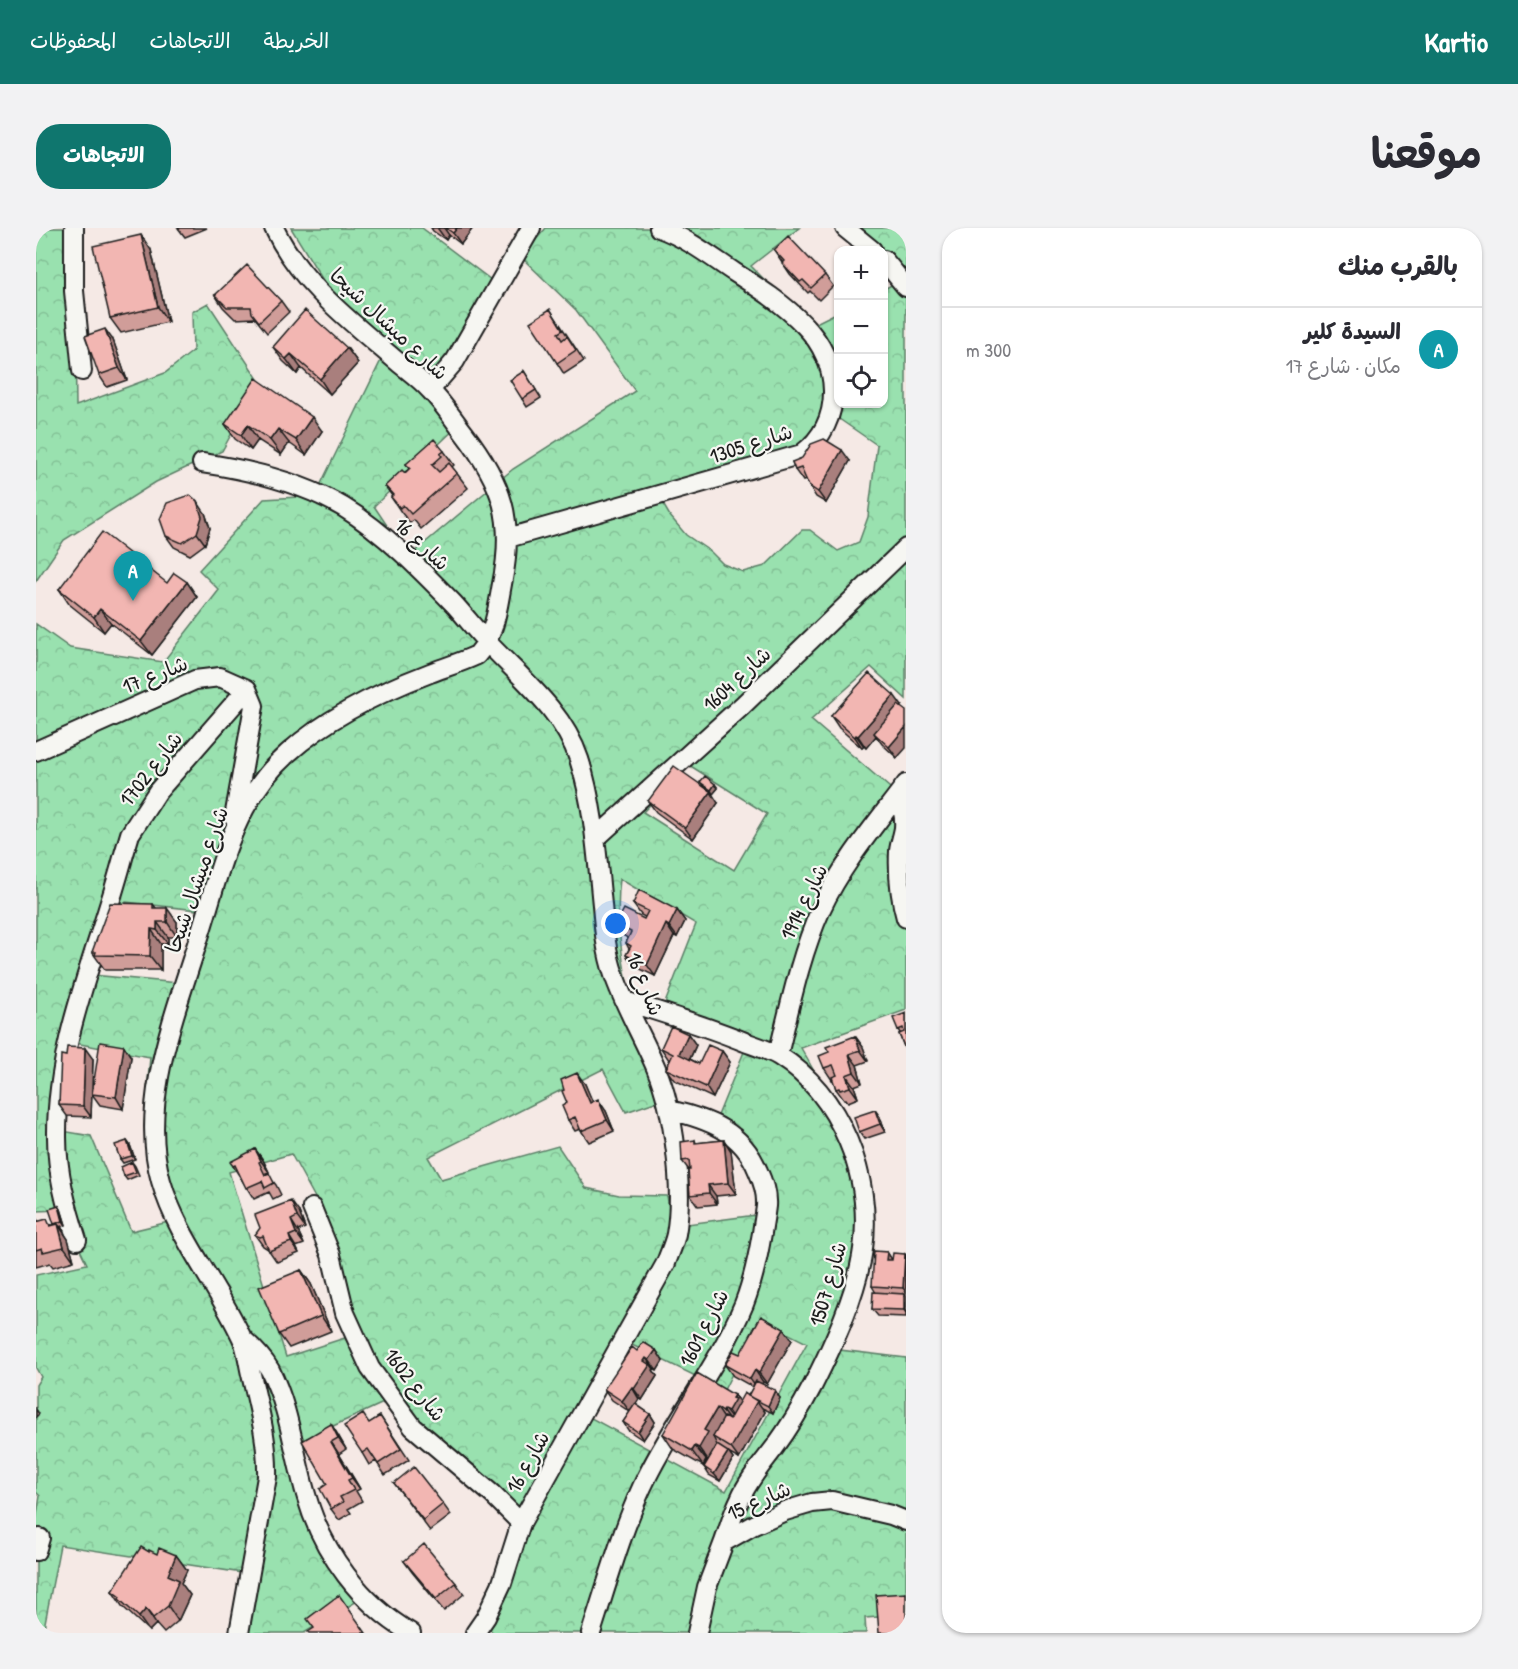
<!DOCTYPE html>
<html lang="ar">
<head>
<meta charset="utf-8">
<style>
	body { margin:0; font-family:"Patrick Hand","Playpen Sans Arabic",sans-serif; background:#f2f2f3; color:#2b2b33; direction:rtl }
	.controls { position:absolute; right:18px; top:18px; display:grid; overflow:hidden; border-radius:12px; box-shadow:0 2px 4px #0004 }
	.controls button { width:54px; height:54px; display:grid; place-items:center; padding:0; border:0; border-bottom:2px solid #e1e1e2; background:#fff; color:#2b2b33; font:30px sans-serif }
	.you { position:absolute; left:580px; top:696px; width:21px; height:21px; margin:-15px; border:4px solid #fff; border-radius:50%; background:#1a73e8; box-shadow:0 0 0 9px #1a73e833 }
	.badge { display:grid; place-items:center; width:39px; height:39px; border-radius:50%; background:#0f766e; color:#fff; font-size:20px; font-weight:700 }
	.pin { position:absolute; translate:-50% -50px; filter:drop-shadow(0 2px 3px #0008) }
	.pin::after { content:''; position:absolute; top:32px; width:21px; height:18px; background:inherit; clip-path:polygon(0 0,100% 0,50% 100%) }
	.list { margin:0; padding:0; list-style:none }
	h2 { display:flex; justify-content:space-between; align-items:center; height:78px; margin:0; padding:0 24px; font-size:26px }
	h2 small { font-size:20px; font-weight:400; color:#7c7c81 }
	.list li { display:grid; grid-template-columns:39px 1fr auto; gap:18px; align-items:center; box-sizing:border-box; height:84px; padding:0 24px; border-top:2px solid #e1e1e2 }
	.list b { display:block; font-size:22px; white-space:nowrap }
	.list p { margin:0; font-size:20px; white-space:nowrap; color:#7c7c81 }
	.list em { font-size:20px; font-style:normal; color:#7c7c81 }
	.icon { flex:none; width:33px; height:33px; fill:none; stroke:currentColor; stroke-width:2; stroke-linecap:round; stroke-linejoin:round }
	.map { position:relative; flex:none; width:870px; height:1405px; overflow:hidden; direction:ltr; border-radius:24px }
	header { display:flex; align-items:center; gap:36px; box-sizing:border-box; height:84px; padding:0 30px; background:#0f766e; color:#fff }
	header strong { font-size:28px }
	nav { display:flex; gap:33px; margin-inline-start:auto; font-size:21px }
	.intro { display:flex; align-items:center; justify-content:space-between; box-sizing:border-box; height:144px; padding:0 36px }
	h1 { margin:0; font-size:42px }
	.button { padding:15px 27px; border-radius:24px; background:#0f766e; color:#fff; font-size:21px; font-weight:700 }
	main { display:flex; gap:36px; padding:0 36px }
	aside { flex:1; background:#fff; border-radius:24px; box-shadow:0 2px 4px #0004 }
	.map>svg:first-child { display:block }
	.forest { fill:url(#forest-crowns); stroke:#5a7e66; stroke-width:1.5; fill-rule:evenodd }
	.lines { fill:none; stroke-linecap:round; stroke-linejoin:round }
	.minor-casing { stroke:#1c1c1c; stroke-width:22 }
	.minor { stroke:#f6f6f2; stroke-width:18 }
	.wall { fill:#d09d99; stroke:#1c1c1c; stroke-width:1.5 }
	.shaded-wall { fill:#a97f7d; stroke:#1c1c1c; stroke-width:1.5 }
	.building { fill:#f2b6b2; stroke:#1c1c1c; stroke-width:1.5 }
	.labels { text-anchor:middle; stroke-width:4.5; stroke-linejoin:round; paint-order:stroke }
	.street-label { font-size:21px; fill:#1c1c1c; stroke:#f6f6f2 }
</style>
</head>
<body>
<header>
<strong>Kartio</strong>
<nav><a>الخريطة</a><a>الاتجاهات</a><a>المحفوظات</a></nav>
</header>
<div class="intro"><h1>موقعنا</h1><a class="button">الاتجاهات</a></div>
<main>
<aside>
<h2>بالقرب منك<small></small></h2>
<ul class="list">
<li><span class="badge" style="background:#0f9aa8">A</span><div><b>السيدة كلير</b><p>مكان · شارع 17</p></div><em>300 m</em></li>
</ul>
</aside>
<div class="map">
<svg width="870" height="1405" viewBox="0 0 870 1405">
	<defs>
		<pattern id="forest-crowns" width="20" height="18" patternUnits="userSpaceOnUse" patternTransform="scale(1.5)"><rect width="20" height="18" fill="#99e1af"/><path d="M2 6a3 3 0 1 1 6 0M12 15a3 3 0 1 1 6 0" fill="none" stroke="#83c096"/></pattern>
	</defs>
	<rect width="100%" height="100%" fill="#f5e9e5"/>
	<filter id="ink" filterUnits="userSpaceOnUse"><feTurbulence type="fractalNoise" baseFrequency=".0167" numOctaves="2"/><feDisplacementMap in="SourceGraphic" scale="12" xChannelSelector="R" yChannelSelector="G"/><feConvolveMatrix kernelMatrix="1 2 1 2 8 2 1 2 1" color-interpolation-filters="sRGB"/></filter>
	<g filter="url(#ink)">
		<!-- forest -->
		<path class="forest" d="M0 0H40L38 16 40 178 129 145 157 123 156 84 172 75 224 154 186 223 120 254 28 312 0 353Z
			M255 0H386L463 58 403 165 426 194 338 278 372 329 477 241 599 163 540 82 485 29 510 0H763L715 38 774 98 802 84V176H848V61L863 53 848 39V22H829L803 0H870V471L835 439 775 492 867 571 870 567V782L765 820 810 900 825 1028 804 1122 870 1130V1387L829 1390 830 1405H567L555 1400 553 1405H457L446 1391 490 1301 354 1172 249 1220 274 1281 333 1366 268 1405H209L219 1347 24 1317 7 1405H0V1293L4 1268 0 1264V1157L5 1149 0 1140V1047L51 1036 25 982 0 983V396L34 420 127 434 183 362 163 342 228 271 279 268 347 128 293 62ZM793 184 841 217 832 289 823 314 802 323 774 302H766L729 338 707 344 687 336 675 324 650 307 634 288 621 266 771 217ZM653 537 731 586 698 642 607 584ZM584 651 660 696 629 775 714 809 681 890 719 952 720 987 636 998 631 968 583 967 550 960 522 918 405 951 392 929 567 841 590 884 622 873C604 807 575 720 584 651ZM90 674 161 682 154 756 56 747ZM28 813 114 829 108 898 141 992 95 1003 55 908 20 902ZM255 926 283 977 321 1106 250 1129 193 944ZM723 1091 771 1115 690 1263 555 1190 592 1115 688 1162Z"/>
		<g class="lines">
			<defs>
				<path id="minor" d="M38 0V63L46 143
					M809 0 836 22
					M848 32 870 59
					M394 162 419 133 495 0
					M166 235C214 242 265 254 307 279 348 304 385 342 418 376 430 389 440 403 452 415 485 450 527 483 543 531 558 577 561 628 566 677 568 701 570 724 578 747 589 779 607 809 620 840 638 883 648 961 640 1006 638 1016 633 1026 630 1035L485 1295 466 1355 450 1389 439 1405
					M472 310 766 226C809 193 805 134 768 97 748 76 723 60 698 44 674 28 651 10 623 0
					M0 523 159 452 184 449 211 461 218 478 198 590
					M862 567C866 577 869 588 868 600 867 607 864 615 863 623 862 645 864 669 870 690
					M559 611 706 478 870 320
					M589 773C630 786 670 798 709 814 720 818 733 822 743 828 805 867 837 950 827 1021 821 1066 797 1117 777 1157 766 1178 753 1200 739 1219 727 1235 712 1252 704 1271 697 1285 693 1300 688 1314
					M742 827C754 778 764 728 785 681 806 636 840 596 870 556
					M276 980 295 1027 309 1085 334 1140 377 1199 456 1266 485 1295
					M41 1012C30 978 21 944 21 909 20 811 64 719 88 626L94 606 122 563 211 461
					M207 1111C217 1120 227 1130 234 1142 254 1181 258 1228 271 1270 287 1325 325 1376 375 1405
					M0 1323 4 1310
					M203 1405 231 1249C232 1213 223 1181 215 1146 212 1134 211 1119 205 1108 181 1056 141 1009 125 953 102 873 141 782 164 706 177 665 188 618 209 580 220 560 235 540 252 525 292 489 344 464 394 445 410 439 426 434 441 427 459 407 461 383 466 356 479 292 467 256 428 205 417 191 407 175 394 162 385 152 374 144 363 135 317 95 265 57 238 0
					M555 1405C571 1356 585 1305 606 1259 635 1196 681 1141 708 1076 717 1053 722 1029 726 1005 727 997 729 987 730 978 731 966 727 954 722 943 706 903 672 891 633 882
					M661 1405 671 1359 688 1314 718 1297 749 1283 776 1275 796 1273 855 1287 870 1293"/>
			</defs>
			<!-- minor casing -->
			<use href="#minor" class="minor-casing"/>
			<!-- minor -->
			<use href="#minor" class="minor"/>
		</g>
		<!-- wall -->
		<path class="wall" d="M142 0H171L149 9Z
			M395 0H437L425 16 413 7 410 12 397 3Z
			M115 22 132 94 85 105 74 90Z
			M738 22 789 47 797 58 783 72 774 63 772 65 754 46Z
			M179 67 245 73 253 84 231 105 219 90 199 91 187 79Z
			M514 81 548 133 528 146 521 135Z
			M77 112 91 152 71 159 63 147Z
			M237 119 311 120 322 135 294 166 265 140 261 146 247 133Z
			M488 143 505 170 491 179 486 171Z
			M189 196 286 203 270 227 253 215 245 227 222 212 215 222 199 211Z
			M408 223 418 237 416 239 432 260 385 301 378 292 374 295 365 284 355 269 356 268 349 258 373 241 370 236Z
			M814 233 790 275 780 269 773 258 770 252 767 253 759 242 756 234Z
			M169 285 174 300 169 316 154 327 138 319 130 308Z
			M151 354 161 369 116 427 75 395 68 404 33 376 23 361Z
			M866 478 865 479 861 530 846 516 840 508 830 520 828 518 826 520 803 500 795 488Z
			M664 554 682 560 677 566 667 557Z
			M612 573 682 575 657 611 620 584Z
			M117 676 120 680 141 694V709H132V716H125V742H69L56 724Z
			M597 676 641 682 649 693 641 709 638 708 619 748 598 738 590 727 593 721 590 715 592 710 588 708 580 696 608 691 609 689 605 687Z
			M870 785V824L863 806 864 805 862 802Z
			M652 806 660 817 654 831 663 836 686 823 694 834 677 870 638 852 630 841 634 832H633L625 820Z
			M819 808 827 819 832 833 821 837 826 855 818 858 822 870 812 874 810 871 808 872 800 861 797 851 796 852 788 840 793 824Z
			M88 818 95 829 87 881 64 877 56 866Z
			M30 828 57 831 55 889 31 888 23 877Z
			M549 856 556 874 570 883 578 903 553 914 544 901 539 903 532 892 531 875Z
			M839 882 844 889 849 904 828 911 823 904Z
			M659 912 660 915 688 912 695 923 700 966 680 968 681 976 662 978 654 967 653 942 646 933Z
			M91 913 94 917 99 931 87 935 84 931Z
			M219 921 227 932 233 944 230 945 231 946 240 957 245 967 237 971 233 964 218 971 197 938Z
			M96 934 99 938 103 947 91 952 88 948Z
			M23 978 25 981 30 997 24 999 32 1011 38 1033 17 1039 14 1035 0 1039V990L2 993 16 997H18Z
			M263 984 269 1000 262 1003 268 1016 260 1019 263 1025 241 1034 232 1021 227 1018 219 1007Z
			M851 1024 856 1032 870 1027V1089L842 1088 836 1081 840 1065 836 1058Z
			M265 1042 275 1056 295 1103 253 1120 243 1106Z
			M756 1112 731 1156 727 1154 726 1156 744 1170 737 1185 726 1180 729 1184 703 1231 692 1225 697 1231 684 1253 673 1247 668 1239 671 1233 670 1232 667 1238 637 1221 627 1206 698 1167 703 1174 712 1168 717 1159 697 1148 689 1137 704 1126Z
			M620 1122 627 1133 621 1143 618 1141 617 1142 621 1148 606 1172 603 1171 600 1176 614 1186 619 1194 607 1212 592 1202 587 1194 594 1184 576 1172 568 1161 601 1123Z
			M0 1181 3 1186 0 1189Z
			M344 1188 373 1232 349 1247 340 1233 333 1237 326 1225 334 1195Z
			M295 1196 310 1221 303 1226 324 1261 320 1263 326 1273 312 1281 315 1285 303 1292 295 1281 291 1256Z
			M358 1255 407 1276 415 1287 394 1303Z
			M121 1326 140 1327 151 1342 145 1355 154 1367 142 1393 128 1405 120 1396 113 1403 86 1378 76 1363Z
			M368 1333 420 1355 428 1366 408 1383 376 1344Z"/>
		<!-- shaded-wall -->
		<path class="shaded-wall" d="M403 0H408L413 7 410 12 402 1Z
			M421 0H437L425 16 417 5Z
			M105 7 115 22 132 94 122 79Z
			M69 101 77 112 91 152 83 140Z
			M311 120 322 135 294 166 284 151Z
			M255 126 265 140 261 146 250 131Z
			M276 189 286 203 270 227 260 212Z
			M212 197 222 212 215 222 205 207Z
			M242 201 253 215 245 227 234 212Z
			M806 222 814 233 790 275 782 264Z
			M161 273 169 285 174 300 169 316 161 305Z
			M151 354 161 369 116 427 105 413Z
			M64 381 75 395 68 404 58 389Z
			M858 467 866 478 841 507 838 505 840 508 830 520 822 508Z
			M870 499V520L861 530 853 519Z
			M820 507 828 518 826 520 819 509Z
			M679 556 682 560 677 566 675 562Z
			M675 564 682 575 657 611 649 600Z
			M131 680 141 694V709L131 694Z
			M641 682 649 693 641 709 633 698Z
			M121 694 132 709V716L121 702Z
			M630 696 638 708 619 748 611 737Z
			M115 701 125 716V742L114 728Z
			M652 806 660 817 651 837 643 826Z
			M819 808 827 819 832 833 824 822Z
			M88 818 95 829 87 881 80 869Z
			M49 820 57 831 55 889 47 878Z
			M686 823 694 834 677 870 670 859Z
			M813 826 821 837 826 855 818 844Z
			M541 845 549 856 562 886 554 875Z
			M810 847 818 858 822 870 814 859Z
			M562 871 570 883 578 903 571 892Z
			M839 882 844 889 849 904 844 896Z
			M688 912 695 923 700 966 692 955Z
			M91 913 94 917 99 931 96 928Z
			M219 921 227 932 233 944 225 933Z
			M672 957 680 968 681 976 673 965Z
			M255 973 263 984 269 1000 261 989Z
			M23 978 25 981 30 997 27 993Z
			M255 992 262 1003 268 1016 260 1005Z
			M22 996 32 1011 38 1033 28 1019Z
			M253 1008 260 1019 263 1025 255 1014Z
			M851 1024 858 1035 850 1032Z
			M869 1026 870 1027V1064L867 1060Z
			M265 1042 275 1056 295 1103 285 1088Z
			M868 1066 870 1068V1085L868 1082Z
			M748 1101 756 1112 731 1156 723 1145Z
			M620 1122 627 1133 621 1143 613 1132Z
			M610 1130 618 1141 617 1142 621 1148 606 1172 598 1161 608 1133Z
			M719 1142 727 1154 722 1162 714 1151Z
			M596 1159 603 1171 594 1184 586 1173Z
			M739 1162 744 1170 737 1185 732 1178Z
			M698 1167 709 1181 702 1198 692 1183Z
			M721 1173 729 1184 703 1231 695 1220Z
			M681 1180 691 1195 677 1209 682 1219 673 1234 663 1220 668 1202Z
			M688 1181 699 1195 697 1198 687 1184Z
			M614 1186 619 1194 607 1212 602 1204Z
			M295 1196 302 1207 310 1221 302 1210Z
			M295 1214 303 1226 324 1261 316 1250Z
			M659 1218 670 1232 667 1238 656 1223Z
			M692 1224 697 1231 684 1253 678 1246Z
			M140 1327 151 1342 145 1355 154 1367 142 1393 132 1378V1347Z
			M110 1381 120 1396 113 1403 103 1389Z"/>
		<!-- building -->
		<path class="building" d="M410 0H421L417 5Z
			M105 7 122 79 74 90 57 18Z
			M752 8 789 47 775 60 767 52 764 54 746 35 748 33 738 22Z
			M211 37 245 73 223 94 216 85 215 79H191L179 67Z
			M514 81 527 102 522 105 526 112 531 108 540 122 521 135 494 94Z
			M269 82 311 120 284 151 255 126 250 131 237 119Z
			M69 101 83 140 63 147 49 108Z
			M488 143 500 162 486 171 474 152Z
			M220 150 276 189 260 212 242 201 234 212 212 197 205 207 189 196Z
			M398 211 408 223 404 226 406 228 396 237 403 244 413 235 421 245 375 286 367 277 364 280 355 269 357 267 349 258 366 242 369 245 374 240 370 236Z
			M788 211 806 222 782 264 773 258 765 240 759 242 756 234 766 230 775 216Z
			M154 267 161 273 166 289 161 305 146 315 130 308 124 291 131 275Z
			M66 304 131 355 138 345 151 354 105 413 64 381 58 389 23 361Z
			M833 445 858 467 822 508 820 507 819 509 795 488Z
			M862 477 870 483V499L853 519 838 505Z
			M638 538 675 564 649 600 612 573Z
			M669 548 679 556 675 562 664 554Z
			M603 662 641 682 633 698 630 696 611 737 590 727 595 718 590 715 595 704 580 696 588 681 608 691 612 683 597 676Z
			M74 675 117 676V680H131V694H121V702L115 701 114 728 59 727 60 724H56Z
			M870 785V823L863 806 868 804 867 800 862 802 857 790Z
			M635 798 652 806 643 826 663 836 672 817 686 823 670 859 630 841 637 826 625 820Z
			M819 808 824 822 813 826 818 844 810 847 814 859 804 862 803 860 800 861 796 849 801 847 797 837 788 840 783 828 793 824 790 819Z
			M64 814 88 818 80 869 56 866Z
			M31 819 49 820 47 878 23 877 25 827 30 828Z
			M541 845 554 875 562 871 571 892 545 903 539 889 532 892 526 878 531 875 526 863 528 862 525 852Z
			M839 882 844 896 823 904 818 889Z
			M659 912V915L688 912 692 955 672 957 673 965 654 967 652 942H654L653 932 646 933 645 914Z
			M91 913 96 928 84 931 79 917Z
			M219 921 225 933 223 934 229 947 233 945 238 955 229 960 226 953 210 960 199 937 197 938 194 934Z
			M96 934 100 944 88 948 85 939Z
			M255 973 261 989 255 992 260 1005 253 1008 255 1014 233 1023 227 1008 224 1009 219 1007 224 1000 219 987Z
			M23 978 27 993 18 996 13 981Z
			M11 991 14 998 22 996 28 1019 7 1024 6 1020 0 1022V994Z
			M838 1023 851 1024 850 1032H856L857 1025 869 1026 867 1060 836 1058Z
			M265 1042 285 1088 243 1106 223 1059Z
			M837 1064 868 1066V1082L836 1081Z
			M725 1088 748 1101 723 1145 719 1142 714 1151 689 1137 697 1123 704 1126Z
			M607 1114 620 1122 613 1132 610 1130 608 1133 614 1137 598 1161 596 1159 586 1173 568 1161 596 1119 601 1123Z
			M661 1145 698 1167 696 1170 699 1171 692 1183 688 1181 687 1184 681 1180 668 1202 672 1204 663 1220 659 1218 656 1223 627 1206Z
			M720 1153 739 1162 732 1178 712 1168Z
			M708 1165 721 1173 695 1220 677 1209 688 1189 693 1192Z
			M599 1176 614 1186 602 1204 587 1194Z
			M327 1186 333 1195 344 1188 365 1221 342 1236 332 1221 326 1225 308 1198Z
			M295 1196 302 1210 295 1214 316 1250 312 1252 318 1262 304 1269 307 1274 295 1281 284 1261 291 1256 266 1213Z
			M681 1217 692 1224 678 1246 668 1239Z
			M378 1239 407 1276 387 1292 358 1255Z
			M388 1316 420 1355 400 1371 368 1333Z
			M105 1319 113 1324V1322L121 1326 123 1320 140 1327 132 1347 143 1352 132 1378 117 1390 110 1381 103 1389 83 1371 84 1369 76 1363Z
			M870 1365V1405H843L840 1367Z
			M303 1367 330 1405H273L272 1404 278 1400 271 1391Z"/>
	</g>
	<g class="labels">
		<!-- street labels -->
		<g class="street-label">
			<text transform="translate(353 96) rotate(43)" y="7">شارع ميشال شيحا</text>
			<text transform="translate(715 216) rotate(-18)" y="7">شارع 1305</text>
			<text transform="translate(386 316) rotate(43)" y="7">شارع 16</text>
			<text transform="translate(119 447) rotate(-22)" y="7">شارع 17</text>
			<text transform="translate(701 451) rotate(-43)" y="7">شارع 1604</text>
			<text transform="translate(115 541) rotate(-52)" y="7">شارع 1702</text>
			<text transform="translate(161 652) rotate(-71)" y="7">شارع ميشال شيحا</text>
			<text transform="translate(768 674) rotate(-64)" y="7">شارع 1914</text>
			<text transform="translate(609 756) rotate(68)" y="7">شارع 16</text>
			<text transform="translate(792 1056) rotate(-74)" y="7">شارع 1507</text>
			<text transform="translate(668 1100) rotate(-63)" y="7">شارع 1601</text>
			<text transform="translate(379 1157) rotate(52)" y="7">شارع 1602</text>
			<text transform="translate(492 1234) rotate(-61)" y="7">شارع 16</text>
			<text transform="translate(723 1273) rotate(-24)" y="7">شارع 15</text>
		</g>
	</g>
</svg>
<div class="controls">
<button>+</button>
<button>−</button>
<button><svg class="icon" aria-label="locate" viewBox="0 0 24 24"><circle cx="12" cy="12" r="6"/><path d="M12 2v4M12 18v4M2 12h4M18 12h4"/></svg></button>
</div>
<div class="you"></div>
<div class="pin badge" style="left:97px;top:373px;background:#0f9aa8">A</div>
</div>
</main>
</body>
</html>
